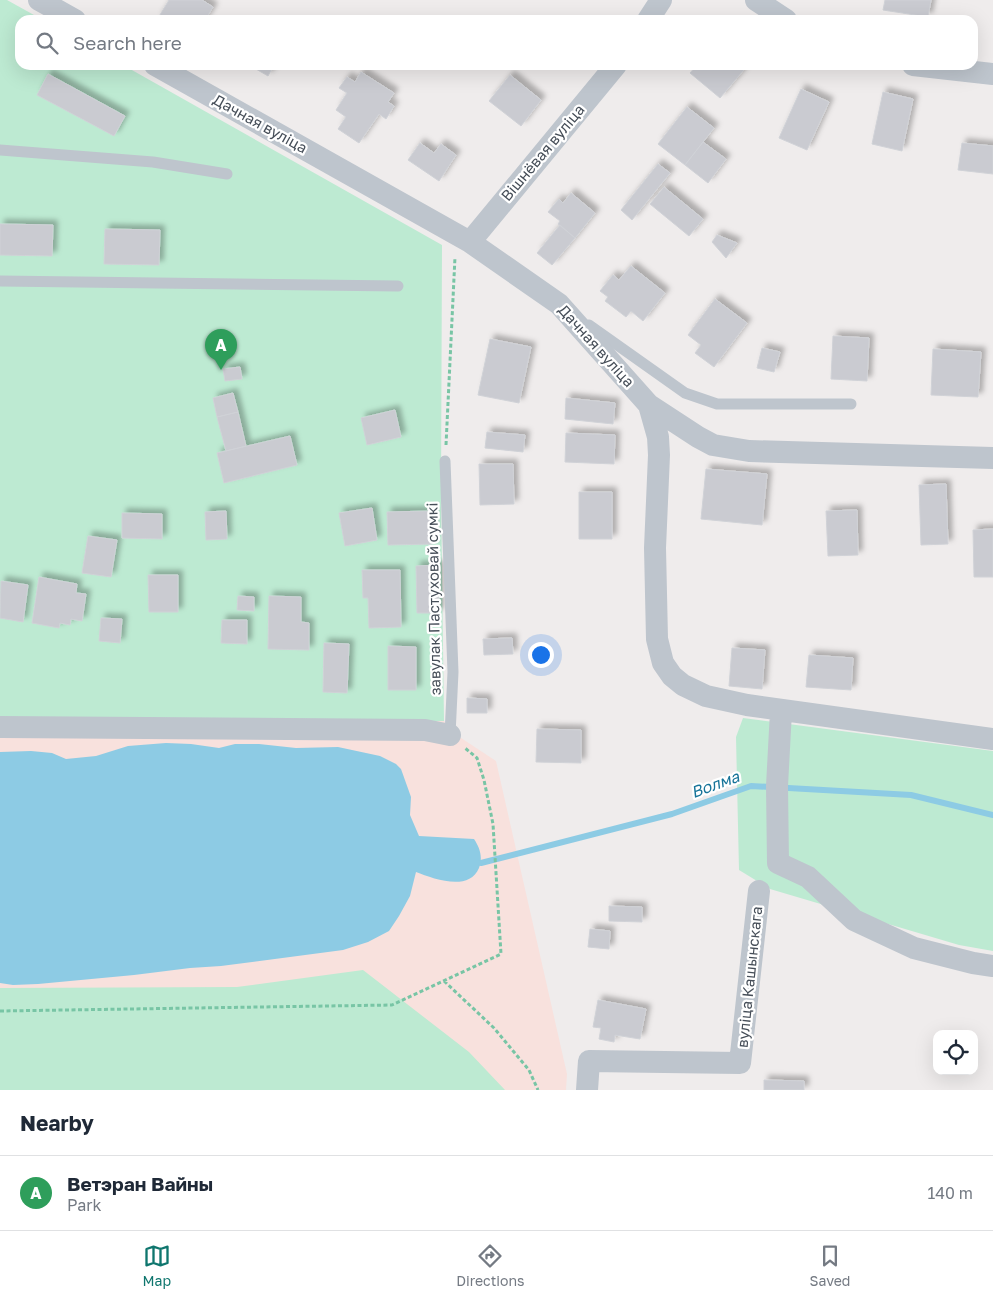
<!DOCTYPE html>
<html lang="en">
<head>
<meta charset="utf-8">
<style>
	body { margin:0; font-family:"Golos Text",sans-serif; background:#f2f2f3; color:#1f2937 }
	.controls { position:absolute; right:15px; bottom:15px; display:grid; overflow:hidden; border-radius:10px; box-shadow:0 5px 20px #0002 }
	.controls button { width:45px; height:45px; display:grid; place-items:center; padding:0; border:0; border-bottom:1px solid #e0e1e3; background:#fff; color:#1f2937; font:25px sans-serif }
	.you { position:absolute; left:540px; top:654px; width:18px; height:18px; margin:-12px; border:4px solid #fff; border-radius:50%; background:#1a73e8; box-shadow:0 0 0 8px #1a73e833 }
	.badge { display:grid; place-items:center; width:32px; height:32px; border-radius:50%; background:#0f766e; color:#fff; font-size:16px; font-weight:700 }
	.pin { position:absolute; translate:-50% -41px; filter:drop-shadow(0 1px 2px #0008) }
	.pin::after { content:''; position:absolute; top:26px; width:18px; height:15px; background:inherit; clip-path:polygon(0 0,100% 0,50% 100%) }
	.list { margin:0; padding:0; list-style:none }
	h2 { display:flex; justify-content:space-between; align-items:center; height:65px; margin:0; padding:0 20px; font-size:21px }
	h2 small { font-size:16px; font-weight:400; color:#747a83 }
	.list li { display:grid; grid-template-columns:32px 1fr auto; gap:15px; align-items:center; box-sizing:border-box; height:75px; padding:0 20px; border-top:1px solid #e0e1e3 }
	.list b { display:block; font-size:19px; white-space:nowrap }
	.list p { margin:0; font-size:16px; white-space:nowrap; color:#747a83 }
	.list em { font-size:16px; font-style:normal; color:#747a83 }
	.icon { flex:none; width:28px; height:28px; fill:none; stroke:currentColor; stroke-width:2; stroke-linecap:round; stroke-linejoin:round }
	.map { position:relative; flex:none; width:993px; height:1090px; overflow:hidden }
	.search { position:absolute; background:#fff; box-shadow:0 5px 20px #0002; left:15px; right:15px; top:15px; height:55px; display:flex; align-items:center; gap:12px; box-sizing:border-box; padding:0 18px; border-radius:15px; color:#747a83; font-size:19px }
	.sheet { height:140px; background:#fff }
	nav { display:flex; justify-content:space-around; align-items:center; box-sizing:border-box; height:70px; border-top:1px solid #e0e1e3; background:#fff; font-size:14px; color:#747a83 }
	nav a { display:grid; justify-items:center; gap:2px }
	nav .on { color:#0f766e }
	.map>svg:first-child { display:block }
	.medical { fill:#f8e1dd }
	.green { fill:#bdead2 }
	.water { fill:#8dcbe4 }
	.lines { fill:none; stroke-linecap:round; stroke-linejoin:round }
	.stream { stroke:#8dcbe4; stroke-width:6 }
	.building { fill:#cacbd1; stroke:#d0d2d7; filter:url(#shadow) }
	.path { stroke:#78c5a5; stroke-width:3; stroke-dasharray:4 2.5; stroke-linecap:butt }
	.lane { stroke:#bec5cd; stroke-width:11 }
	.street { stroke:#bec5cd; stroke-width:22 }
	.labels { text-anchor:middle; stroke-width:4.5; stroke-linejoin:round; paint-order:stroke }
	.street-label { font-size:15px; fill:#464e58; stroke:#fff }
	.water-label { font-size:16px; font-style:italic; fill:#177499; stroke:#fff }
</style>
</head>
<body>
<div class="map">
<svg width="993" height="1090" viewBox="0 0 993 1090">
	<defs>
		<filter id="shadow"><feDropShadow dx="4.5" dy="-4.5" stdDeviation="2.5" flood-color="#0004"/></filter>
	</defs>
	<rect width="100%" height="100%" fill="#efecec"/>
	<!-- medical -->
	<path class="medical" d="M0 718 128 721H444L452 732 496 761 567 1074 566 1090H0Z"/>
	<!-- green -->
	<path class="green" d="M0 0H7L43 20H20V65H123L442 245 441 495 444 721H128L0 718Z
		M743 718 993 751V951L959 945 770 889 739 870 736 737Z
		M363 970 469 1052 505 1090H0V988L237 987Z"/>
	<!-- water -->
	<path class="water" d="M166 743 191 744 219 748 235 744H259L296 748 338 747 380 756 396 764 401 769 411 797 410 815 419 836 474 839C480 848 483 857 479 868 469 892 434 879 416 872L410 896 399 916 389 931 368 942 343 950 221 966 190 968 134 975 38 984 13 985 0 983V752L31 751 52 753 66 759 96 756 128 746Z"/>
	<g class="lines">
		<!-- stream -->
		<path class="stream" d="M481 863 672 814 751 786 911 795 993 815"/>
	</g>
	<!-- building -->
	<path class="building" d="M169 0H202L213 7 205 20H162L158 18Z
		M885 0H931L928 17 883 10Z
		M249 65H274L268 76Z
		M697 65H746L747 66 720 98 690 73Z
		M361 72 394 93 388 102 394 106 386 119 379 114 359 143 338 129 346 117 336 110 347 93 339 88 347 77 355 82Z
		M48 74 125 116 114 136 37 95Z
		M510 75 541 100 521 126 489 101Z
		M801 89 829 102 807 150 779 138Z
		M883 92 913 99 902 151 872 144Z
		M687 107 714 128 685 165 658 144Z
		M703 142 726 159 708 183 685 165Z
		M420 143 434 153 441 144 456 155 439 181 408 160Z
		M962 143 993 146V174L958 170Z
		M658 164 670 173 632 220 621 210Z
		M664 187 703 219 689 236 650 204Z
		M571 193 595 213 575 238 558 224 560 221 548 212 559 199 563 203Z
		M0 224 53 225 52 256 0 255Z
		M560 225 575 238 552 265 537 253Z
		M105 229 160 230 159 265 104 264Z
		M717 235 737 243 726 258 712 242Z
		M631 266 665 293 643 321 631 311 626 317 605 301 608 297 600 291 613 275 619 280Z
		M715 299 747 323 714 367 695 353 701 345 688 335Z
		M833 336 869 338 867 381 831 379Z
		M490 339 531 347 519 403 478 395Z
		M762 348 780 352 774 372 757 368Z
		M933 349 981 352 978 397 931 395Z
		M240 367 242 379 225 381 223 369Z
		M233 393 238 412 217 417 213 398Z
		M566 398 615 403 613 424 565 419Z
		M395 410 401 437 367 445 361 418Z
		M238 412 246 446 226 451 217 417Z
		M487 432 525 435 523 452 485 448Z
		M566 433 615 435 614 464 565 462Z
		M290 436 297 465 224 483 217 453Z
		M479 464H513L514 504 480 505Z
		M706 469 767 474 762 525 701 519Z
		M946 484 948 544 921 545 919 485Z
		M579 492H612V539H579Z
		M372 508 377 540 345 546 339 513Z
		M857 510 858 555 828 556 826 511Z
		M226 511 227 539 206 540 205 512Z
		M432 511 433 544 388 545 387 512Z
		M122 513 162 514V539L122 538Z
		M993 529V577H974L973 530Z
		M88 536 117 540 111 577 82 573Z
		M439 565V613H417L416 566Z
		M362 570H400L401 627 369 628 368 598H363Z
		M148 575H178V612H149Z
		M39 577 77 584 76 593 86 594 82 621 71 619 70 625 60 623 59 628 32 623Z
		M1 581 28 585 23 622 0 618Z
		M238 596 254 597V611L237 610Z
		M269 596 301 597V622L309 623V650L268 649Z
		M101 618 122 619 120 643 99 641Z
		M222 620H247V644L221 643Z
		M512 638 513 654 484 655 483 639Z
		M324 643 349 644 347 693 323 692Z
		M388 646 416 647V690H388Z
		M732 648 765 650 762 689 729 686Z
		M809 655 853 658 851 690 806 687Z
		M467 698 487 699V713H467Z
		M537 729 581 730V763L536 762Z
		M609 906 642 907V922L609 921Z
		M590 929 610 931 609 949 588 947Z
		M598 1000 646 1009 640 1039 615 1035 614 1042 599 1039 601 1028 593 1027Z
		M764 1080 804 1081V1090H764Z"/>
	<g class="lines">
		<!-- path -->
		<path class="path" d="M446 445 455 257
			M444 981 494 1028 529 1070 538 1090
			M0 1011 392 1005 501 954 493 824 484 780 477 758 465 748"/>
		<!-- lane -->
		<path class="lane" d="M0 150 153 162 227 174
			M0 281 398 286
			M589 325 685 393 717 404H851
			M445 461 453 672 450 735"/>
		<!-- street -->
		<path class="street" d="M39 0 75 20
			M756 0 786 20
			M648 20 661 0
			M155 65 470 242 559 304 649 405 698 437 713 445 749 451 993 458
			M913 65 993 74
			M470 242 616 65
			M649 405 658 437 659 455 655 548 657 639 663 663 672 676 683 685 706 696 747 705 993 739
			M781 711 777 786 778 863 808 877 854 920 914 948 973 963 993 966
			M0 727 425 730 450 735
			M587 1090 589 1061 740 1063 759 891"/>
	</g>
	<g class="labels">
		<!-- street labels -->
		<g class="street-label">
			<text transform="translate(260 124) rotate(29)" y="5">Дачная вуліца</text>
			<text transform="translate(543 153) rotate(-50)" y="5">Вішнёвая вуліца</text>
			<text transform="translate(596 346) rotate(48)" y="5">Дачная вуліца</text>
			<text transform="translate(434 599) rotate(-91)" y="5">завулак Пастуховай сумкі</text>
			<text transform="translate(750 977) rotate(-84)" y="5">вуліца Кашынскага</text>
		</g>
		<!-- water labels -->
		<g class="water-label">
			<text transform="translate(715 784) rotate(-20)" y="6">Волма</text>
		</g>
	</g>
</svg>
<div class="controls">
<button><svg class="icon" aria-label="locate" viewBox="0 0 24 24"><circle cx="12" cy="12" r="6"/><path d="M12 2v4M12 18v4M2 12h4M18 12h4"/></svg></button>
</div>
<div class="you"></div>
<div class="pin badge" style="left:221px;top:370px;background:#2e9e5b">A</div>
<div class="search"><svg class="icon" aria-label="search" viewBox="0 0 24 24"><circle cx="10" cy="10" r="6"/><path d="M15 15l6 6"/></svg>Search here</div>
</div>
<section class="sheet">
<h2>Nearby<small></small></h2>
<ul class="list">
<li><span class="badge" style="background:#2e9e5b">A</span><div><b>Ветэран Вайны</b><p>Park</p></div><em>140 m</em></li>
</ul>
</section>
<nav>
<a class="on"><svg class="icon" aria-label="map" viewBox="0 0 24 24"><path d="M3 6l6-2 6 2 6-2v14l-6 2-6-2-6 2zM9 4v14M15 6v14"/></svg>Map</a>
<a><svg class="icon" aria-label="directions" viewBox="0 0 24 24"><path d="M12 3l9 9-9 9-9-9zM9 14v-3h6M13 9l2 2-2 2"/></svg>Directions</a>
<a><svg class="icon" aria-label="saved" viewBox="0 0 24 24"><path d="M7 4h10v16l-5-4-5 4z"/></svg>Saved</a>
</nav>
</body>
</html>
